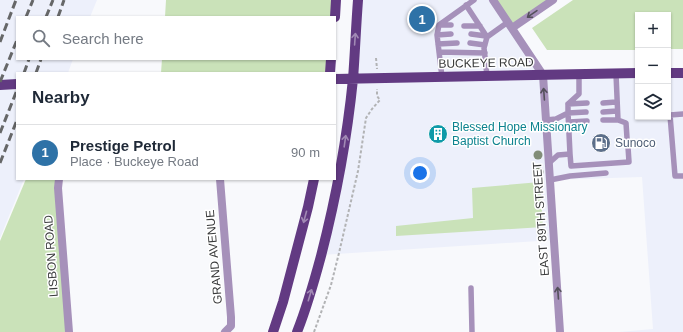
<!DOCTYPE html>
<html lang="en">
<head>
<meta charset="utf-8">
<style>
	body { margin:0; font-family:Arial,sans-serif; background:#f2f2f3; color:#1f2937 }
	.controls { position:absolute; right:12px; top:12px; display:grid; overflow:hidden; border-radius:0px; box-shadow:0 1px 3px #0004 }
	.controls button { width:36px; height:36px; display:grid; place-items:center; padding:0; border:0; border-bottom:1px solid #e0e1e3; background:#fff; color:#1f2937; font:20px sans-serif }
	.you { position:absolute; left:420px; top:173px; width:14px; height:14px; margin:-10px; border:3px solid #fff; border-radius:50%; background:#1a73e8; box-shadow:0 0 0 6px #1a73e833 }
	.badge { display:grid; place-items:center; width:26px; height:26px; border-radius:50%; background:#2e72a7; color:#fff; font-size:13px; font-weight:700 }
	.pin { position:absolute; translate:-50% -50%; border:2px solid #fff; box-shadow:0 1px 4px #0006 }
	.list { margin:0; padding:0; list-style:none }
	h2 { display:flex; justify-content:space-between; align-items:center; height:52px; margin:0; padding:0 16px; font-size:17px }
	h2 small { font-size:13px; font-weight:400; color:#747a83 }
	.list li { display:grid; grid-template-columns:26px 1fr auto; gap:12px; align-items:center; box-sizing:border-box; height:56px; padding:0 16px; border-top:1px solid #e0e1e3 }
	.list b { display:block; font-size:15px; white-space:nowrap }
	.list p { margin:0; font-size:13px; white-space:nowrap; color:#747a83 }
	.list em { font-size:13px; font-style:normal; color:#747a83 }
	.icon { flex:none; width:22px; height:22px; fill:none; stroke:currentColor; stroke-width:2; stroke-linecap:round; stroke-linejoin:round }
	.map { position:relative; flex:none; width:683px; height:332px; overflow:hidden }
	.search { position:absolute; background:#fff; box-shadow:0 1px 3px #0004; left:16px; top:16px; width:320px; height:44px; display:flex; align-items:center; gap:10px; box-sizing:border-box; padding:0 14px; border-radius:0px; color:#747a83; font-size:15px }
	.panel { position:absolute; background:#fff; box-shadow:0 1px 3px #0004; left:16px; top:72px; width:320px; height:108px; border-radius:0px }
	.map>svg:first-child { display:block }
	.built { fill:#edf0fb }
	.green { fill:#cae2b9 }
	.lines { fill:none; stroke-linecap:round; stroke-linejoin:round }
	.path { stroke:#b2b3b5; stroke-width:2; stroke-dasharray:3 2; stroke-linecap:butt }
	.lane { stroke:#a691ba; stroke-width:5.5 }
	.street { stroke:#a691ba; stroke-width:8 }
	.primary { stroke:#623a82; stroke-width:10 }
	.rail { stroke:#666768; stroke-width:3; stroke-dasharray:8 4; stroke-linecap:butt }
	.tree { fill:#818d78 }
	.oneway { stroke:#54505b }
	.oneway2 { stroke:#a189b4 }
	.labels { text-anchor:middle; stroke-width:3; stroke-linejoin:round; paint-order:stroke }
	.street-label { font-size:12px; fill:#393a3b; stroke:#fff }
	.culture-label { font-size:12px; fill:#0d838f; stroke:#fff; text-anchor:start }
	.service-label { font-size:12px; fill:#4e5e75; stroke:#fff; text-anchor:start }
</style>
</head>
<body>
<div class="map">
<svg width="683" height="332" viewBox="0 0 683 332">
	<rect width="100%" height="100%" fill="#f8f9fc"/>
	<!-- built -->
	<path class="built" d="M0 0H97L90 17H17V59H73L68 73H17V179H24L0 238Z
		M358 0H493L543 75 638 73V117H668V73H683V332H619L653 329 642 177 550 180 554 240 321 255 333 210Z"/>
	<!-- green -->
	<path class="green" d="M166 0H336L335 17H165Z
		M493 0H552L512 28Z
		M573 0H683V49H668V15H638V50H547L532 28Z
		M162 59H331L330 73H161Z
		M26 179H59L69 332H0V241Z
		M540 182 543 227 396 236V226L473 218 472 188Z"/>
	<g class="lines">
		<!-- path -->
		<path class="path" d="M376 58 377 69
			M314 332 331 285 339 253 358 171 366 118 372 109 380 100 377 96V89"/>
		<!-- lane -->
		<path class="lane" d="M466 5 487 37
			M440 25H451
			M464 26H480
			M471 34 486 36
			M437 35 451 34
			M470 43 485 45
			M438 44 457 43
			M439 52 485 53
			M616 74 618 120 626 123 627 138
			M487 76 484 48 487 37 508 22
			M442 77 437 35 439 25 474 0
			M603 103 616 102
			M568 104 579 94V74
			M586 112 568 113V104L587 103
			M603 112 617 111
			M683 114 670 115 675 176H683
			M546 120 556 119 568 113 570 154
			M603 120H618
			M569 122 587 121
			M549 163 558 155 570 154 571 166 629 162 628 147
			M550 180 570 176 606 173
			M471 288 472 332"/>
		<!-- street -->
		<path class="street" d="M493 0 543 75 560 332
			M512 28 553 0
			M59 179 58 188 69 332
			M220 179 231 317V326L225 332"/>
		<!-- primary -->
		<path class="primary" d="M335 17 336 0
			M330 73 331 59
			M668 73H683
			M335 79 638 73
			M0 85 17 84
			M273 332 283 302 308 207 314 179
			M297 332C307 307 314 282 321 256 336 198 347 139 353 79 355 53 356 26 358 0"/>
		<!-- rail -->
		<path class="rail" d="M26 17 33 0
			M46 17 53 0
			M58 17 64 0
			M0 42 16 0
			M24 73 29 59
			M36 73 41 59
			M0 82 17 40
			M0 133 17 90
			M0 163 17 120"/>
	</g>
	<!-- trees -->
	<g class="tree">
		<circle cx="538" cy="155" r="4.5"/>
		<circle cx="539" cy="172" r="4.5"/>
	</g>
	<!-- one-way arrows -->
	<defs><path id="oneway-shaft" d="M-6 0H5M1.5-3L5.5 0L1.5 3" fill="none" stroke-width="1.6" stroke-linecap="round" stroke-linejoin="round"/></defs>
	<g class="oneway">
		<use href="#oneway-shaft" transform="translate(532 14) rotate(145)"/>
		<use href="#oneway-shaft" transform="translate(544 94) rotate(-94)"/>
		<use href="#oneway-shaft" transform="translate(558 293) rotate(-94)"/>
	</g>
	<g class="oneway2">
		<use href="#oneway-shaft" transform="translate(355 39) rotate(-86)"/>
		<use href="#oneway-shaft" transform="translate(345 141) rotate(-82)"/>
		<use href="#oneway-shaft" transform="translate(305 217) rotate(105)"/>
		<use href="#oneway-shaft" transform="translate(310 295) rotate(-73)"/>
	</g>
	<!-- icons -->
	<defs>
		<symbol id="building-disc" viewBox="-11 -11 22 22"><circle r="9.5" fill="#0f9aa8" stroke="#fff"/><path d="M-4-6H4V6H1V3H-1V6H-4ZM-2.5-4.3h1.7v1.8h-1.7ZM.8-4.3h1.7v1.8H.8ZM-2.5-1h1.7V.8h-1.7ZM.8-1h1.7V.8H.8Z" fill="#fff"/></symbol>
		<symbol id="fuel-disc" viewBox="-11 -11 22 22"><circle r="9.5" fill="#5c6f8a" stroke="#fff"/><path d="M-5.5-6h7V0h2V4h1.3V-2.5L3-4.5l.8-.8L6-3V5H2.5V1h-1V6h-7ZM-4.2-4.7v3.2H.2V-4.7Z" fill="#fff"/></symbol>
	</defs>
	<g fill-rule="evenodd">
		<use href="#building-disc" x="427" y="123" width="22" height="22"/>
		<use href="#fuel-disc" x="590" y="132" width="22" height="22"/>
	</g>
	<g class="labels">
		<!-- street labels -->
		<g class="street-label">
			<text transform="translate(486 63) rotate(-1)" y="4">BUCKEYE ROAD</text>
			<text transform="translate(541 219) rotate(-94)" y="4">EAST 89TH STREET</text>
			<text transform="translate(51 256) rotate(-94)" y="4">LISBON ROAD</text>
			<text transform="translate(214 257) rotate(-95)" y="4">GRAND AVENUE</text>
		</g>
		<!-- culture labels -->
		<g class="culture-label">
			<text x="452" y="131">Blessed Hope Missionary<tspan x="452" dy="14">Baptist Church</tspan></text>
		</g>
		<!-- service labels -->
		<g class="service-label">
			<text x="615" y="147">Sunoco</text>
		</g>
	</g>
</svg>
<div class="controls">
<button>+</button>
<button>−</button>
<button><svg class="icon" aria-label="layers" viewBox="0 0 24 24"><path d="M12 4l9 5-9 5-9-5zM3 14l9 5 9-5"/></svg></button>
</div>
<div class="you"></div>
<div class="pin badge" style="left:422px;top:19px">1</div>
<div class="search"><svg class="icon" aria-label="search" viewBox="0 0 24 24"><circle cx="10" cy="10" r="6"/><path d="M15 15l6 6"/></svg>Search here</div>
<section class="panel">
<h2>Nearby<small></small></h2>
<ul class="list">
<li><span class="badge">1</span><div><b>Prestige Petrol</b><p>Place · Buckeye Road</p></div><em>90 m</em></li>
</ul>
</section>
</div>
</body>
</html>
